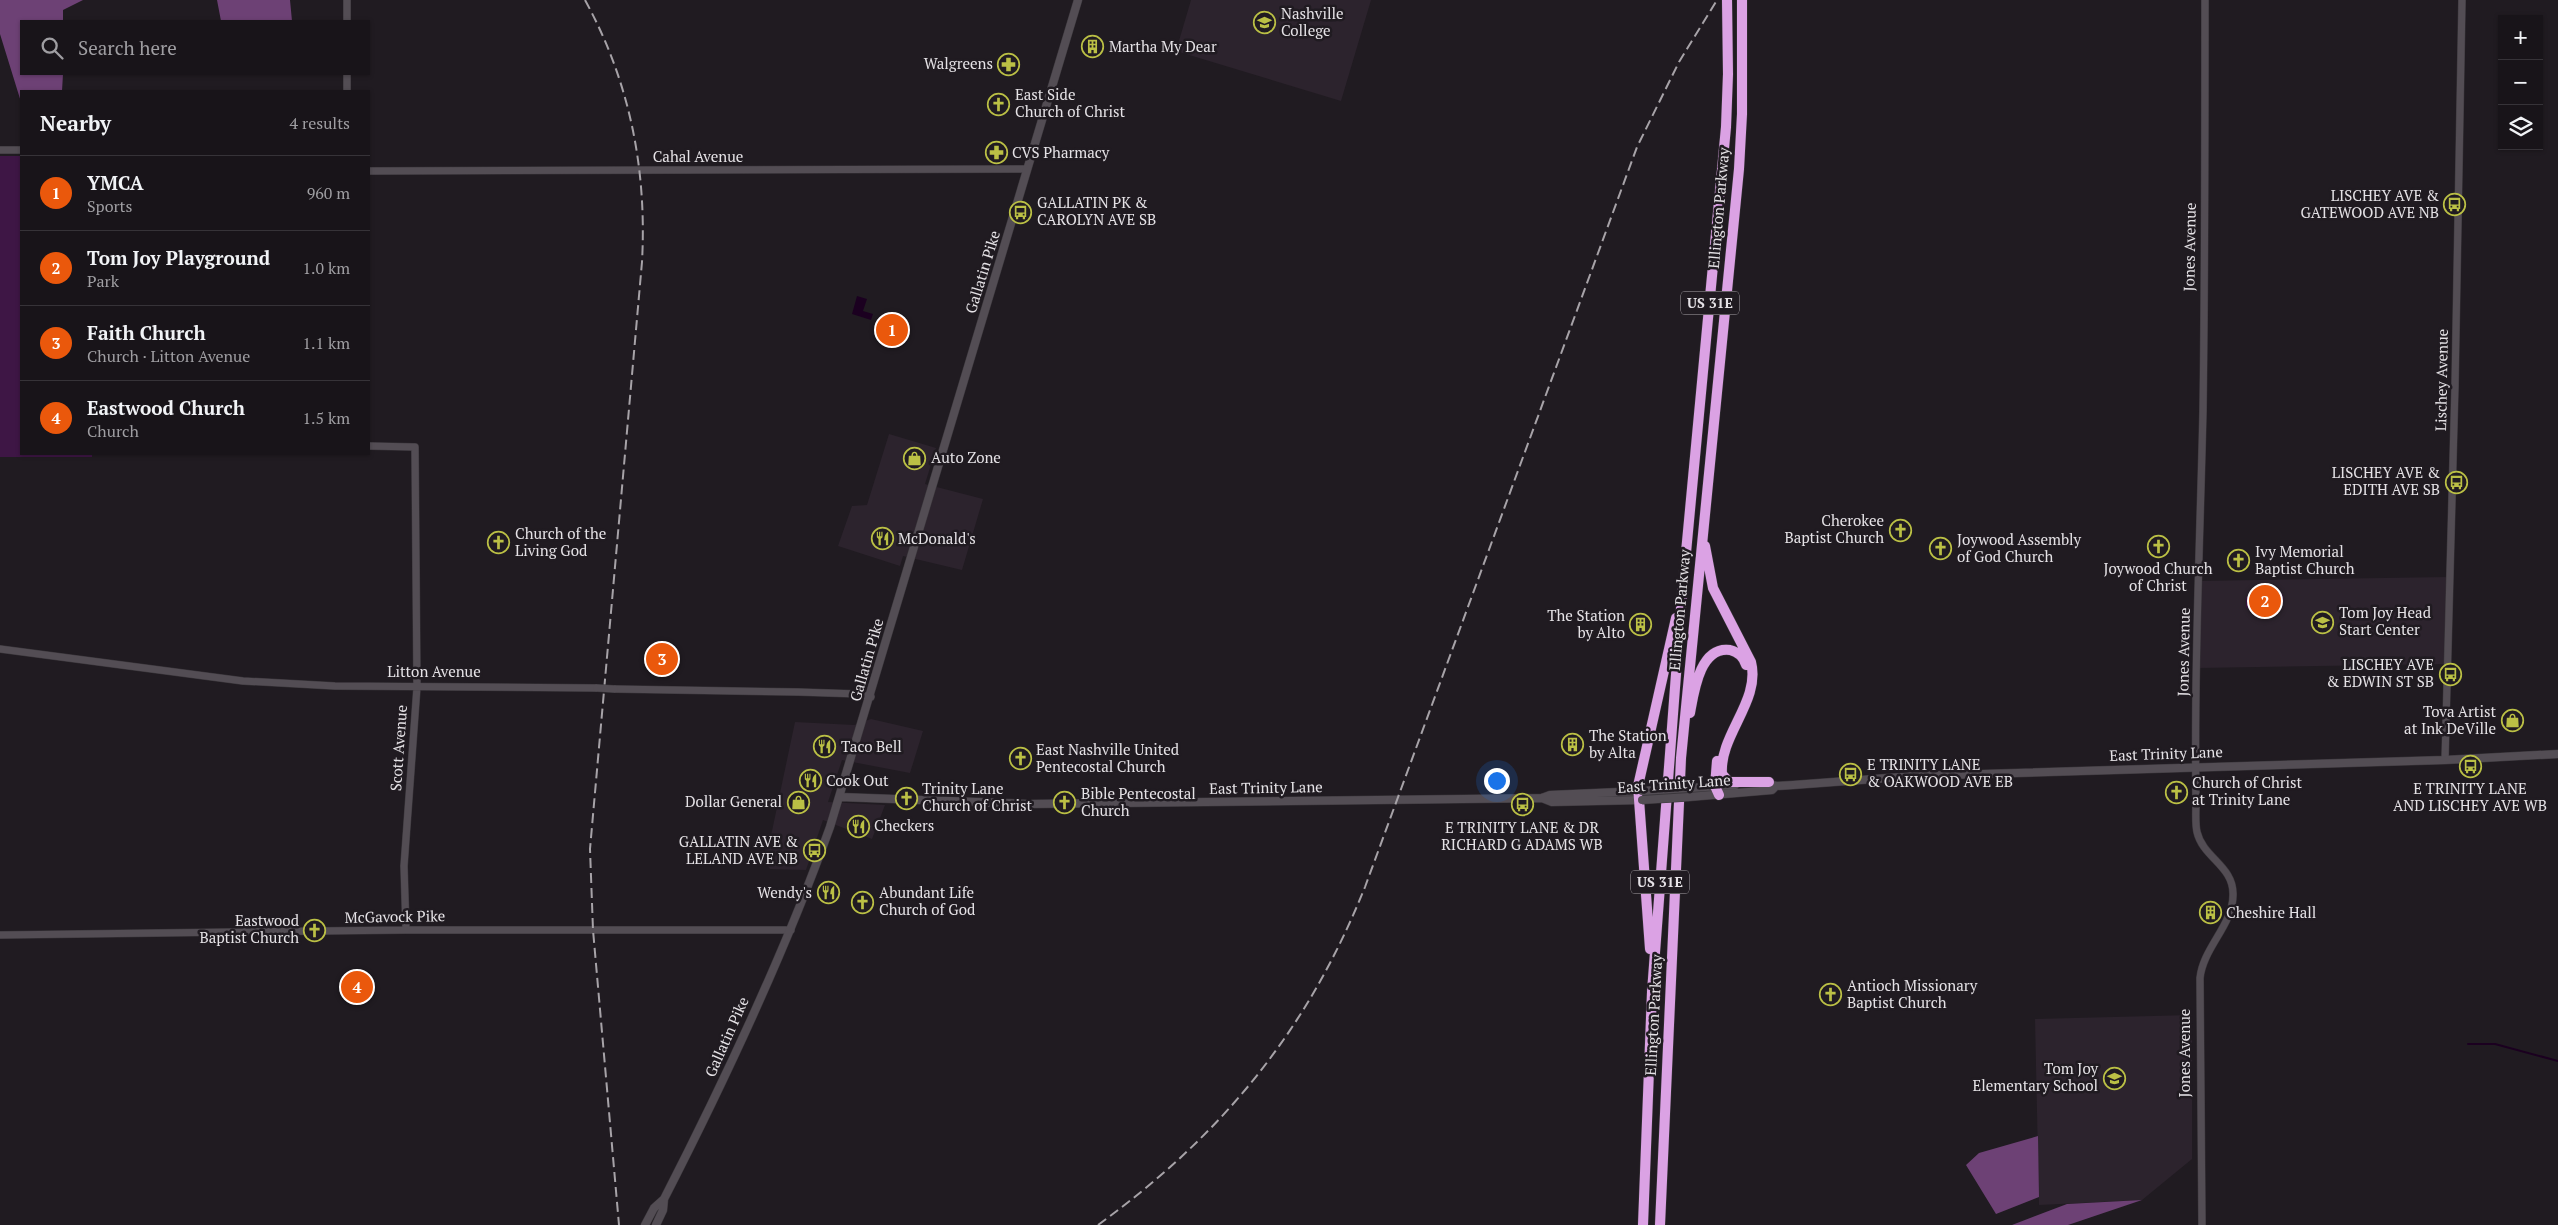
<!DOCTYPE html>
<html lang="en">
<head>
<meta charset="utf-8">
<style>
	body { margin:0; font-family:"PT Serif",serif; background:#211d22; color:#f1f3f6 }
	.controls { position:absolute; right:15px; top:15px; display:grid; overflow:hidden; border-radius:0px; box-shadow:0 1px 4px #0004 }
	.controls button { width:45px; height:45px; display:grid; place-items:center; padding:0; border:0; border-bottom:1px solid #363338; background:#181419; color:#f1f3f6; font:25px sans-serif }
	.you { position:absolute; left:1496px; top:780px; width:18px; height:18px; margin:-12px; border:4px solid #fff; border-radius:50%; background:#1a73e8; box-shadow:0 0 0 8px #1a73e833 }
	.badge { display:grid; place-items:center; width:32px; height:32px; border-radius:50%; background:#ea580c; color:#fff; font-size:16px; font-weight:700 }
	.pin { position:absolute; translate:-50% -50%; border:2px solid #fff; box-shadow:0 1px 5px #0006 }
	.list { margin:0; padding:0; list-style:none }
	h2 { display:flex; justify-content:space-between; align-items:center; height:65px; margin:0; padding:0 20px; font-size:21px }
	h2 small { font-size:16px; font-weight:400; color:#9f9ea2 }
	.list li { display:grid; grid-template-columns:32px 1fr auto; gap:15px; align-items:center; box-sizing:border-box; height:75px; padding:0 20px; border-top:1px solid #363338 }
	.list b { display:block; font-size:19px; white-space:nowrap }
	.list p { margin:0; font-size:16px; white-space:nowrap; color:#9f9ea2 }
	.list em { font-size:16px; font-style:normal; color:#9f9ea2 }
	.icon { flex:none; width:28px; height:28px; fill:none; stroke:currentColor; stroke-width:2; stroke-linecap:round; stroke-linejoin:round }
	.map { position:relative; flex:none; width:2558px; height:1225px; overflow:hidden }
	.search { position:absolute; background:#181419; box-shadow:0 1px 4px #0004; left:20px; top:20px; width:350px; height:55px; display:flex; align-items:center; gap:12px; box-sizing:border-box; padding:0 18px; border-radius:0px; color:#9f9ea2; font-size:19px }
	.panel { position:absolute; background:#181419; box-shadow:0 1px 4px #0004; left:20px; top:90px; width:350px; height:365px; border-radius:0px }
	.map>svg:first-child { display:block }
	.built { fill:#2c232d }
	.green { fill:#3e1645 }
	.forest { fill:#6d4175 }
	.water { fill:#1b0020 }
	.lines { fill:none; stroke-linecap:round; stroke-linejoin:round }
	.stream { stroke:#1b0020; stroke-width:2 }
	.tertiary-casing { stroke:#3a363b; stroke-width:8 }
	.secondary-casing { stroke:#3a363b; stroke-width:9 }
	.motorway-casing { stroke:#3a363b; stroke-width:11 }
	.tertiary { stroke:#534d54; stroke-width:7 }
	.secondary { stroke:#534d54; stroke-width:8 }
	.motorway { stroke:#dba2e4; stroke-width:10 }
	.rail { stroke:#a7a3a8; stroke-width:2; stroke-dasharray:10 5; stroke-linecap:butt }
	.tertiary-bridge-casing { stroke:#3a363b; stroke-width:8; stroke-linecap:butt }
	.secondary-bridge-casing { stroke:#3a363b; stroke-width:9; stroke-linecap:butt }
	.tertiary-bridge { stroke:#534d54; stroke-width:7 }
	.secondary-bridge { stroke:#534d54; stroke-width:8 }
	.labels { text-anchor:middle; stroke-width:5; stroke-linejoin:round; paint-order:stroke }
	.shield { fill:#201b21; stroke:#aaa6ab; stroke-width:1 }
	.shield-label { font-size:14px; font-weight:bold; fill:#e5e2e6 }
	.poi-label { font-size:15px; fill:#e5e2e6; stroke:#201b21; text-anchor:start }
	.street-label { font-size:15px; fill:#e5e2e6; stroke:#201b21 }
</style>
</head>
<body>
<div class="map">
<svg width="2558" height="1225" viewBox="0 0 2558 1225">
	<rect width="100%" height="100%" fill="#201b21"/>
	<!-- built -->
	<path class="built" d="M1191 0H1371L1341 101 1176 51Z
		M889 434 936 448 925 484 983 499 962 570 903 556 900 566 838 546 852 506 867 505Z
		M2449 577 2447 664 2197 668 2199 581Z
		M871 719 923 731 910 773 842 760 828 802 885 805 872 839 823 820 806 870 770 869 762 859 772 831 795 722 854 725Z
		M2192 1015V1159L2142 1200 2039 1205 2035 1019Z"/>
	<!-- green -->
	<path class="green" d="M0 156H21V454H92V457H0Z
		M2273 589C2284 591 2287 600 2279 608H2268V612L2263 615 2256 612 2252 607 2246 608V597H2263L2267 591Z"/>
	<!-- forest -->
	<path class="forest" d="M0 0H83L63 10V21H21V74H63L62 91H21V102L0 34Z
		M217 0H290L292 21H221Z
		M2038 1136 2039 1197 1996 1214 1966 1165 1979 1153Z
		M2142 1200 2068 1225H2012L2067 1204Z"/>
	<!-- water -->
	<path class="water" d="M857 296 867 299 863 311 873 314 871 320 852 314Z"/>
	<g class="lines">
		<!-- stream -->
		<path class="stream" d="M2468 1044H2495L2558 1061"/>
		<defs>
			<path id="tertiary" d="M347 0V21
				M347 91V74
				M0 150H21
				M369 171 1027 169
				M369 446 415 447 417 687 404 866 406 930
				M0 649 243 681 335 686 597 688
				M614 689 798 692 859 694 871 697
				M2445 760 2455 386 2462 0
				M0 935 406 930H791
				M2202 1225 2200 978C2203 948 2233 925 2233 895 2234 866 2203 858 2197 832 2195 823 2196 811 2196 802 2194 672 2200 541 2203 411 2205 274 2205 137 2205 0"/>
			<path id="secondary" d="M1764 783 1776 786 1793 785 1915 776 2445 760 2558 754
				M1690 788 1735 785
				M840 797 1028 804 1542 798 1550 795 1642 791
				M1689 797 1772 790 1776 786
				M1542 798 1552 802 1642 800
				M645 1225 654 1208 664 1199C726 1078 784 955 830 827L1078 0
				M656 1225 663 1210 664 1199"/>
			<path id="motorway" d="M1705 546 1713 588 1751 662C1761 701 1719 735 1722 774L1729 782H1769
				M1690 713C1694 691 1700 646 1730 650 1738 652 1744 658 1746 665
				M1717 761 1715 786 1719 795
				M1650 949 1638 786 1676 618
				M1643 1225 1652 992 1682 595 1726 127 1728 74 1727 0
				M1660 1225 1681 758 1739 169 1742 114V0"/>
		</defs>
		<!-- tertiary casing -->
		<use href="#tertiary" class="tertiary-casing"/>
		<!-- secondary casing -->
		<use href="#secondary" class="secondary-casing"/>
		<!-- motorway casing -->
		<use href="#motorway" class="motorway-casing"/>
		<!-- tertiary -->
		<use href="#tertiary" class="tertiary"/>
		<!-- secondary -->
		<use href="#secondary" class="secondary"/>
		<!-- motorway -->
		<use href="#motorway" class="motorway"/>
		<!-- rail -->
		<path class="rail" d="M585 0C630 82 647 170 642 262L590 849 593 930 619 1225
			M1098 1225C1223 1134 1307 1031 1365 887L1637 147 1679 62 1717 0"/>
		<defs>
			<path id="tertiary-bridge" d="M597 688 614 689"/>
			<path id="secondary-bridge" d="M1642 791 1690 788
				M1642 800 1689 797"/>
		</defs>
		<!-- tertiary-bridge casing -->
		<use href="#tertiary-bridge" class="tertiary-bridge-casing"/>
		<!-- secondary-bridge casing -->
		<use href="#secondary-bridge" class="secondary-bridge-casing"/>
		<!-- tertiary-bridge -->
		<use href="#tertiary-bridge" class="tertiary-bridge"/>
		<!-- secondary-bridge -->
		<use href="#secondary-bridge" class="secondary-bridge"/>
	</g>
	<!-- icons -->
	<defs>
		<symbol id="school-ring" viewBox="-11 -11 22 22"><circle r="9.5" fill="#201b21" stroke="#bbc045" stroke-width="1.5"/><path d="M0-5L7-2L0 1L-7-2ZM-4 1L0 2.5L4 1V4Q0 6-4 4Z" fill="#bbc045"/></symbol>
		<symbol id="building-ring" viewBox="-11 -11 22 22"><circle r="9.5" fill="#201b21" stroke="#bbc045" stroke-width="1.5"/><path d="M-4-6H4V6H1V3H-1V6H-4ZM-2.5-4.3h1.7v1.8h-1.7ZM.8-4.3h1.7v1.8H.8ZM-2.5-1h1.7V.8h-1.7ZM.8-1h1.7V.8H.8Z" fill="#bbc045"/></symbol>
		<symbol id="pharmacy-ring" viewBox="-11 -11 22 22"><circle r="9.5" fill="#201b21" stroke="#bbc045" stroke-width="1.5"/><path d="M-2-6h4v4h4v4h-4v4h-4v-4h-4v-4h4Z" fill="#bbc045"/></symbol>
		<symbol id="church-ring" viewBox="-11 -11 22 22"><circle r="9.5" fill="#201b21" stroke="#bbc045" stroke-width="1.5"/><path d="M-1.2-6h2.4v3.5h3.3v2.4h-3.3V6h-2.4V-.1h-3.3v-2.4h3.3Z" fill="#bbc045"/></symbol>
		<symbol id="bus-ring" viewBox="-11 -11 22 22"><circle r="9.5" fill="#201b21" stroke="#bbc045" stroke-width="1.5"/><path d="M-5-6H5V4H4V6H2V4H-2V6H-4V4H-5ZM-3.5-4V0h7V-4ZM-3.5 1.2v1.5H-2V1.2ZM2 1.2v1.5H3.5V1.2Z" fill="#bbc045"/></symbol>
		<symbol id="shop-ring" viewBox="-11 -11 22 22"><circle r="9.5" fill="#201b21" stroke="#bbc045" stroke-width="1.5"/><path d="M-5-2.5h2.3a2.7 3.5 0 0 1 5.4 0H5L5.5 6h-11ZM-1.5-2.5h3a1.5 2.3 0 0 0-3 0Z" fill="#bbc045"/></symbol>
		<symbol id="restaurant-ring" viewBox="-11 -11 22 22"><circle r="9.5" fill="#201b21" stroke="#bbc045" stroke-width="1.5"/><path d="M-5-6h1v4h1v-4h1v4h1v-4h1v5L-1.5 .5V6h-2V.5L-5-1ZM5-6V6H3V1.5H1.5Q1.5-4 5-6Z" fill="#bbc045"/></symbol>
	</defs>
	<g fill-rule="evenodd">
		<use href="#school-ring" x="1252" y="10" width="25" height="25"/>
		<use href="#building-ring" x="1080" y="34" width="25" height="25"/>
		<use href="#pharmacy-ring" x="996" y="52" width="25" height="25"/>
		<use href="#church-ring" x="986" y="92" width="25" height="25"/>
		<use href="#pharmacy-ring" x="984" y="140" width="25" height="25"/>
		<use href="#bus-ring" x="2442" y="192" width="25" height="25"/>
		<use href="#bus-ring" x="1008" y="200" width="25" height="25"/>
		<use href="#shop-ring" x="902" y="446" width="25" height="25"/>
		<use href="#bus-ring" x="2444" y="470" width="25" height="25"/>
		<use href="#church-ring" x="1888" y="518" width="25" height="25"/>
		<use href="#restaurant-ring" x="870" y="526" width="25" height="25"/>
		<use href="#church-ring" x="486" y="530" width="25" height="25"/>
		<use href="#church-ring" x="2146" y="534" width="25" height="25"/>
		<use href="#church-ring" x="1928" y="536" width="25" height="25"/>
		<use href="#church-ring" x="2226" y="548" width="25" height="25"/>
		<use href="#school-ring" x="2310" y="610" width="25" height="25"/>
		<use href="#building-ring" x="1628" y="612" width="25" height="25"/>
		<use href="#bus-ring" x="2438" y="662" width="25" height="25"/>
		<use href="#shop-ring" x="2500" y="708" width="25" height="25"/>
		<use href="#building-ring" x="1560" y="732" width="25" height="25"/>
		<use href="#restaurant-ring" x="812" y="734" width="25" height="25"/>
		<use href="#church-ring" x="1008" y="746" width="25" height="25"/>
		<use href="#bus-ring" x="2458" y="754" width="25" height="25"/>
		<use href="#bus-ring" x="1838" y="762" width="25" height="25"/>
		<use href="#restaurant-ring" x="798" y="768" width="25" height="25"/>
		<use href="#church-ring" x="2164" y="780" width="25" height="25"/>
		<use href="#church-ring" x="894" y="786" width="25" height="25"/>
		<use href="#shop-ring" x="786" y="790" width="25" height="25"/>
		<use href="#church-ring" x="1052" y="790" width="25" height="25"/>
		<use href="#bus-ring" x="1510" y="792" width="25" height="25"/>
		<use href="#restaurant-ring" x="846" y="814" width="25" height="25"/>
		<use href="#bus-ring" x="802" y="838" width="25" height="25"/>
		<use href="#restaurant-ring" x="816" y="880" width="25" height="25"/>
		<use href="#church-ring" x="850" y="890" width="25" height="25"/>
		<use href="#building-ring" x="2198" y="900" width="25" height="25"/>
		<use href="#church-ring" x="302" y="918" width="25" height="25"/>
		<use href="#church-ring" x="1818" y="982" width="25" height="25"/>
		<use href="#school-ring" x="2102" y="1066" width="25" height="25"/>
	</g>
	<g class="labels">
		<!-- shield labels -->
		<g class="shield">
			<rect x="1681" y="291.5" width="58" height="23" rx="4"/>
			<rect x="1631" y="870.5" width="58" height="23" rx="4"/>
		</g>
		<g class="shield-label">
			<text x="1710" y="308">US 31E</text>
			<text x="1660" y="887">US 31E</text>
		</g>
		<!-- poi labels -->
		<g class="poi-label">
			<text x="1281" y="19">Nashville<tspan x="1281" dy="17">College</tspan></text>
			<text x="1109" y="52">Martha My Dear</text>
			<text x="993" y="69" text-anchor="end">Walgreens</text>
			<text x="1015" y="100">East Side<tspan x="1015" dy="17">Church of Christ</tspan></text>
			<text x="1012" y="158">CVS Pharmacy</text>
			<text x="2439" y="201" text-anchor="end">LISCHEY AVE &amp;<tspan x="2439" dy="17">GATEWOOD AVE NB</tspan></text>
			<text x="1037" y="208">GALLATIN PK &amp;<tspan x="1037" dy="17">CAROLYN AVE SB</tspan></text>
			<text x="931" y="463">Auto Zone</text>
			<text x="2440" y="478" text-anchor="end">LISCHEY AVE &amp;<tspan x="2440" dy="17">EDITH AVE SB</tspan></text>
			<text x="1884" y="526" text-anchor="end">Cherokee<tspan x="1884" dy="17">Baptist Church</tspan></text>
			<text x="515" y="539">Church of the<tspan x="515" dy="17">Living God</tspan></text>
			<text x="898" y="544">McDonald's</text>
			<text x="1957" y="545">Joywood Assembly<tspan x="1957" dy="17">of God Church</tspan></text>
			<text x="2255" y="557">Ivy Memorial<tspan x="2255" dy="17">Baptist Church</tspan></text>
			<text x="2158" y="574" text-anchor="middle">Joywood Church<tspan x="2158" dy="17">of Christ</tspan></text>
			<text x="2339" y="618">Tom Joy Head<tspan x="2339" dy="17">Start Center</tspan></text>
			<text x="1625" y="621" text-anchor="end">The Station<tspan x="1625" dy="17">by Alto</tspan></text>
			<text x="2434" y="670" text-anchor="end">LISCHEY AVE<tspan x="2434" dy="17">&amp; EDWIN ST SB</tspan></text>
			<text x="2496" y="717" text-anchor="end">Tova Artist<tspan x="2496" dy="17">at Ink DeVille</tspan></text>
			<text x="1589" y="741">The Station<tspan x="1589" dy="17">by Alta</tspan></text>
			<text x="841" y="752">Taco Bell</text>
			<text x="1036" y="755">East Nashville United<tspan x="1036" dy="17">Pentecostal Church</tspan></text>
			<text x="1867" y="770">E TRINITY LANE<tspan x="1867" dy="17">&amp; OAKWOOD AVE EB</tspan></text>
			<text x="826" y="786">Cook Out</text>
			<text x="2192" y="788">Church of Christ<tspan x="2192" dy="17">at Trinity Lane</tspan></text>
			<text x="922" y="794">Trinity Lane<tspan x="922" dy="17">Church of Christ</tspan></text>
			<text x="2470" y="794" text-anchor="middle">E TRINITY LANE<tspan x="2470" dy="17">AND LISCHEY AVE WB</tspan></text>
			<text x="1081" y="799">Bible Pentecostal<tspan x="1081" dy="17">Church</tspan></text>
			<text x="782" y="807" text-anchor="end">Dollar General</text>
			<text x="874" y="831">Checkers</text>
			<text x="1522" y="833" text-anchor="middle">E TRINITY LANE &amp; DR<tspan x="1522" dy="17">RICHARD G ADAMS WB</tspan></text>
			<text x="798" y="847" text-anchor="end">GALLATIN AVE &amp;<tspan x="798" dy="17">LELAND AVE NB</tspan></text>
			<text x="812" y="898" text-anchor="end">Wendy's</text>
			<text x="879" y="898">Abundant Life<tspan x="879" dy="17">Church of God</tspan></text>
			<text x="2226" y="918">Cheshire Hall</text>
			<text x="299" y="926" text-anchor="end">Eastwood<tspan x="299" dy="17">Baptist Church</tspan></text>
			<text x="1847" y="991">Antioch Missionary<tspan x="1847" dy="17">Baptist Church</tspan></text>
			<text x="2098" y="1074" text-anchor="end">Tom Joy<tspan x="2098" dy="17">Elementary School</tspan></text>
		</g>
		<!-- street labels -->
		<g class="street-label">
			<text x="698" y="162">Cahal Avenue</text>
			<text transform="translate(1719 208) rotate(-85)" y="5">Ellington Parkway</text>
			<text transform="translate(2190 247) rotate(-89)" y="5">Jones Avenue</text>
			<text transform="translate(983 272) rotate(-73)" y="5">Gallatin Pike</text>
			<text transform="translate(2442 380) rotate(-89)" y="5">Lischey Avenue</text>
			<text transform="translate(1680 610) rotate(-85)" y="5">Ellington Parkway</text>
			<text transform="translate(2184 652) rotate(-89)" y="5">Jones Avenue</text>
			<text transform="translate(867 660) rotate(-74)" y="5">Gallatin Pike</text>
			<text x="434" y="677">Litton Avenue</text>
			<text transform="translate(399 748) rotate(-86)" y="5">Scott Avenue</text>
			<text transform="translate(2166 754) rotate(-2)" y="5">East Trinity Lane</text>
			<text transform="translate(1674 784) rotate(-4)" y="5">East Trinity Lane</text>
			<text transform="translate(1266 788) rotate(-1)" y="5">East Trinity Lane</text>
			<text transform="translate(395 917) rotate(-1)" y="5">McGavock Pike</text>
			<text transform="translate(1654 1015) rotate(-87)" y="5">Ellington Parkway</text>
			<text transform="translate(727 1037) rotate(-66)" y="5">Gallatin Pike</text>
			<text transform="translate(2185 1053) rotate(-90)" y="5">Jones Avenue</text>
		</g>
	</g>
</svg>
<div class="controls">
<button>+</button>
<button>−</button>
<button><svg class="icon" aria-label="layers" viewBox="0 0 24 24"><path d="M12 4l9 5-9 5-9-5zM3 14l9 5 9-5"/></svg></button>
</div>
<div class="you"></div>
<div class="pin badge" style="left:892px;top:330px">1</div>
<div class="pin badge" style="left:2265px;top:601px">2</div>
<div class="pin badge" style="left:662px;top:659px">3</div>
<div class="pin badge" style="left:357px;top:987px">4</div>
<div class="search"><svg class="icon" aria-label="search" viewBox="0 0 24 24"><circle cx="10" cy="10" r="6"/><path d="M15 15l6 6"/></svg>Search here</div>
<section class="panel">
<h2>Nearby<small>4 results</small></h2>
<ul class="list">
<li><span class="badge">1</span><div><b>YMCA</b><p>Sports</p></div><em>960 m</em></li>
<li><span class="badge">2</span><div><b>Tom Joy Playground</b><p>Park</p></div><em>1.0 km</em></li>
<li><span class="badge">3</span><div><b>Faith Church</b><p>Church · Litton Avenue</p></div><em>1.1 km</em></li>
<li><span class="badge">4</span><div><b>Eastwood Church</b><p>Church</p></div><em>1.5 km</em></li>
</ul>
</section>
</div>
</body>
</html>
